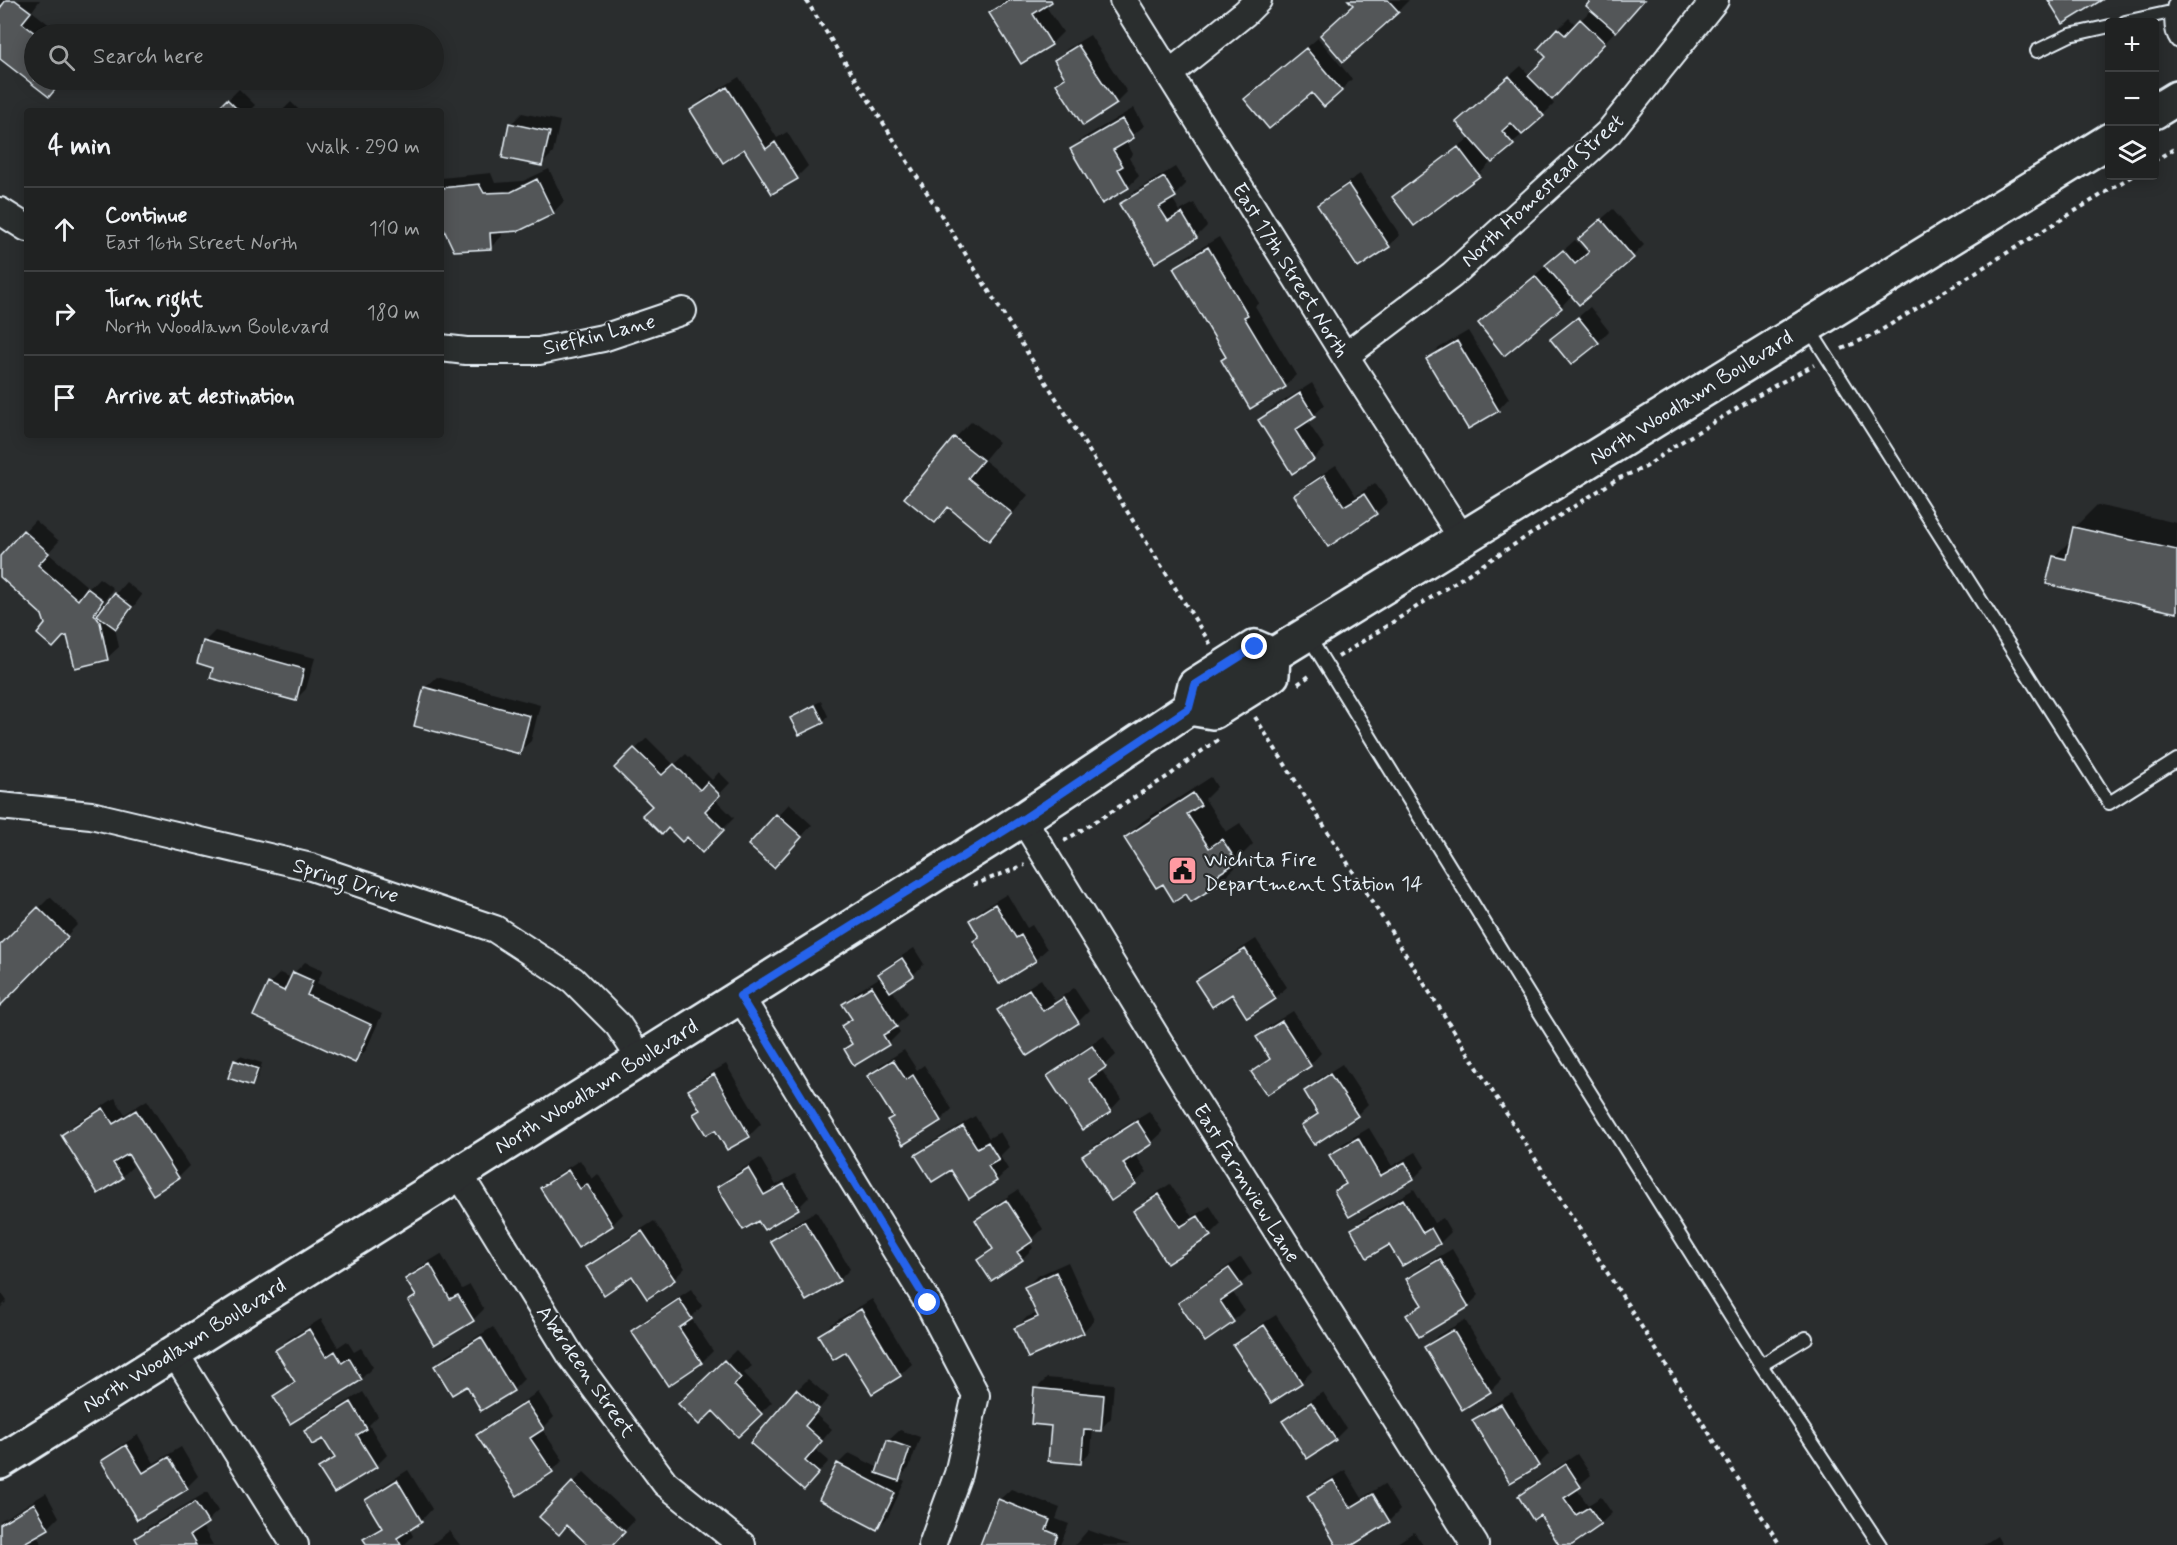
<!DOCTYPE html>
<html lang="en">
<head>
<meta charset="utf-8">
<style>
	body { margin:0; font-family:Mynerve,sans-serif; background:#282a2a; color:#f1f3f6 }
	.controls { position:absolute; right:18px; top:18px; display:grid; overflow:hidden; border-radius:6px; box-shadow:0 3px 15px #0003 }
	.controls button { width:54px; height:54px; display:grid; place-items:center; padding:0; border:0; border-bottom:2px solid #3d3f40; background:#202222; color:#f1f3f6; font:30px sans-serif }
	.stop { position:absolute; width:18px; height:18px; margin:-14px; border:4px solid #2563eb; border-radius:50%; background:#fff }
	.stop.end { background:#2563eb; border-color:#fff; box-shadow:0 2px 6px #0008 }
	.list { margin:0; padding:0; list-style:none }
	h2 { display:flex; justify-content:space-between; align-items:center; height:78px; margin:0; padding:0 24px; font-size:26px }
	h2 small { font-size:20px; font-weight:400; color:#a2a4a5 }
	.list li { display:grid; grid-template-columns:39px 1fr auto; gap:18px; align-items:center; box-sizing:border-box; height:84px; padding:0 24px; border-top:2px solid #3d3f40 }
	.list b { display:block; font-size:22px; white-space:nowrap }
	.list p { margin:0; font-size:20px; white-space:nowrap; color:#a2a4a5 }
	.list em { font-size:20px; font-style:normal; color:#a2a4a5 }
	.icon { flex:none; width:33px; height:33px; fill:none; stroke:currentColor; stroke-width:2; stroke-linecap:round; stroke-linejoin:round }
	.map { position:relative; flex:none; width:2177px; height:1545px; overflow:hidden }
	.search { position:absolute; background:#202222; box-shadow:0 3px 15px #0003; left:24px; top:24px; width:420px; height:66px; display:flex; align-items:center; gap:15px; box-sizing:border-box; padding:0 21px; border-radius:33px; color:#a2a4a5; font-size:22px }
	.panel { position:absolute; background:#202222; box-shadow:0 3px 15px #0003; left:24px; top:108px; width:420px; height:330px; border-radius:6px }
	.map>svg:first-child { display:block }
	.shadow { fill:#0007 }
	.building { fill:#535759; stroke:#e8f1f8; stroke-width:1.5 }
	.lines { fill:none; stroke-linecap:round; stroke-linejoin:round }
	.lane-casing { stroke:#e8f1f8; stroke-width:16 }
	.street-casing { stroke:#e8f1f8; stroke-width:30 }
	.secondary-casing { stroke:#e8f1f8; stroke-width:38 }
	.path { stroke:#e8f1f8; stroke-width:4; stroke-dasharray:4.5 4.5; stroke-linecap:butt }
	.lane { stroke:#2a2d2e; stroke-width:12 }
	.street { stroke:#2a2d2e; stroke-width:26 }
	.secondary { stroke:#2a2d2e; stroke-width:33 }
	.route { stroke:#2563eb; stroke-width:8 }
	.labels { text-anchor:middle; stroke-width:4.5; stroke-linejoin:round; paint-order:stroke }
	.street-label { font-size:21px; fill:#e8f1f8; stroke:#2a2d2e }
	.poi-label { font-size:21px; fill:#e8f1f8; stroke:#2a2d2e; text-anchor:start }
</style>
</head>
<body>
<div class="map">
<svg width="2177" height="1545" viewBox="0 0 2177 1545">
	<rect width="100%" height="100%" fill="#2a2d2e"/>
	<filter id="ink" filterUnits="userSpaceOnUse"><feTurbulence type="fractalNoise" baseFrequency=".0167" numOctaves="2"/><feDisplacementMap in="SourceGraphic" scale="12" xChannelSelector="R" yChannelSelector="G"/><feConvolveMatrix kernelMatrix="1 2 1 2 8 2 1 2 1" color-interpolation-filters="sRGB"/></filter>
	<g filter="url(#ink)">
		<!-- shadow -->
		<path class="shadow" d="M0 0H40L32 11 61 34H34V80H64L49 95 0 57Z
			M1005 0H1007L1002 3V7L1012 0H1052L1045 5 1063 32 1051 44 1022 62 991 13 1002 2Z
			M1350 0H1409L1398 11 1354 5Z
			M1593 0H1644L1564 86 1546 94 1554 104 1543 115 1493 161 1486 154 1484 155 1490 163 1479 175 1414 224 1394 197 1405 186 1471 137 1469 111 1521 66 1530 76 1548 56 1558 29 1569 18 1576 25 1592 9Z
			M1090 35 1127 92 1116 103 1058 84 1066 76 1056 61 1067 49Z
			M1318 38 1352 79 1341 90 1313 91 1246 99Z
			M739 77 777 138 787 132 808 166 797 177 744 147 692 110 703 99Z
			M239 89 255 105 249 111H217Z
			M291 102 300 111H282Z
			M209 106 214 111H204Z
			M1134 108 1144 126 1126 141 1133 154 1129 158 1139 176 1128 187 1072 149 1083 138Z
			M522 113 560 121 553 153 541 165 511 124Z
			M1175 167 1186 184 1172 198 1180 211 1194 203 1207 226 1196 237 1121 204 1132 193Z
			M549 169 564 201 553 213 501 230 502 236 490 248 445 228 441 229V178L491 173 495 183 523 181Z
			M1360 174 1400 235 1389 246 1319 205 1330 194Z
			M1613 209 1644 245 1633 256 1579 303 1572 295 1561 307 1480 324 1575 240 1587 253 1590 251 1591 228Z
			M1219 237 1259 303 1255 306 1296 375 1285 386 1223 360 1227 356 1175 268 1186 257Z
			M1590 307 1609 331 1598 342 1552 339Z
			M1468 331 1509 398 1498 410 1428 360 1439 348Z
			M1312 383 1325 405 1307 421 1325 448 1313 459 1292 472 1260 420 1271 409Z
			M972 421 999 442 984 460 1028 495 1006 522 989 539 949 506 934 521 906 498 955 438Z
			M1336 465 1356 496 1375 483 1388 502 1376 513 1328 545 1296 495 1307 484Z
			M2097 505 2177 523V612L2054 557 2072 539 2074 528Z
			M35 520 59 541 48 553 89 588 99 578 113 588 104 602 106 605 126 582 142 595 127 616 115 628 119 647 107 658 68 634 46 625 44 614 0 575V558Z
			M215 631 315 658 306 689 295 700 215 667 204 642Z
			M437 677 540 705 531 741 519 752 425 688Z
			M821 701 828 716 823 722 800 733 792 718 797 713Z
			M647 738 674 765 686 754 712 780 719 772 730 783 715 799 734 818 702 850 616 768Z
			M1211 777 1217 787 1205 799 1226 832 1240 823 1253 844 1236 861 1238 865 1220 882 1191 900 1186 892 1163 882 1125 838 1143 821Z
			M789 804 812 825 785 855 751 845Z
			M1007 894 1027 928 1032 925 1047 949 1035 960 980 936 971 920 982 909Z
			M50 897 78 924 0 1004V947Z
			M1256 939 1287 987 1275 998 1232 992 1197 981 1208 970Z
			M914 948 924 964 913 975 892 989 907 1015 896 1026 900 1032 888 1044 855 1064 846 1049 853 1042 842 1026 852 1016 844 1004 855 993 882 976 880 974 891 963Z
			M305 962 323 970 317 983 382 1014 366 1050 355 1062 269 984 280 973 292 978 294 973Z
			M1041 979 1055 1001 1074 988 1089 1011 1078 1022 999 1010 1010 999Z
			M1293 1011 1321 1053 1310 1065 1267 1093 1253 1072 1271 1057 1258 1038 1269 1026Z
			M1104 1036 1116 1055 1101 1069 1121 1099 1110 1111 1049 1076 1060 1065Z
			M904 1050 917 1070 924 1065 952 1109 941 1120 904 1143 889 1120 894 1115 869 1076 880 1065Z
			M240 1056 262 1063 257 1079 252 1084 235 1061Z
			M726 1064 761 1124 749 1136 727 1148 715 1128 695 1114 700 1109 690 1090 701 1079Z
			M1342 1064 1368 1104 1357 1115 1303 1125 1318 1111 1306 1091 1317 1080Z
			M115 1098 125 1114 147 1100 189 1166 178 1177 128 1152 125 1154 133 1166 122 1177 63 1135 74 1124Z
			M1149 1111 1163 1132 1151 1143 1135 1154 1147 1172 1135 1183 1084 1157 1095 1145Z
			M975 1116 989 1138 1000 1132 1009 1147 1000 1156 1008 1169 997 1180 969 1197 952 1168 917 1156 929 1144Z
			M1369 1128 1392 1166 1416 1152 1425 1167 1414 1178 1350 1215 1336 1191 1346 1181 1331 1155 1342 1144Z
			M760 1158 776 1185 795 1174 809 1197 798 1208 759 1218 719 1187 730 1176Z
			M580 1160 592 1179 598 1174 623 1214 612 1225 542 1188 553 1177Z
			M1170 1184 1192 1217 1210 1206 1221 1224 1210 1235 1168 1262 1135 1211 1146 1200Z
			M1414 1189 1434 1223 1443 1218 1451 1232 1440 1243 1403 1264 1390 1243 1352 1229 1364 1218Z
			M1018 1190 1043 1229 1029 1242 1033 1248 1022 1259 978 1260 994 1246 977 1220 988 1209Z
			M816 1211 850 1269 839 1280 772 1241 783 1230Z
			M654 1221 685 1268 674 1279 588 1267 599 1256Z
			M1452 1249 1479 1295 1468 1306 1408 1315 1422 1302 1408 1279 1420 1268Z
			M441 1254 462 1289 470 1285 484 1309 473 1320 410 1301 416 1294 407 1279 418 1268Z
			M1241 1257 1252 1274 1232 1291 1244 1310 1233 1321 1180 1303 1191 1292Z
			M1068 1262 1094 1320 1083 1332 1016 1328 1027 1317 1038 1313 1026 1287 1037 1276Z
			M691 1289 702 1306 691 1318 713 1351 702 1362 668 1384 633 1332 644 1320Z
			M0 1291 7 1301 0 1308Z
			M872 1299 912 1364 900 1375 820 1335 831 1324Z
			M1276 1315 1312 1371 1301 1382 1235 1345 1246 1334Z
			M321 1319 338 1347 347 1341 354 1352 361 1348 373 1367 361 1379 291 1422 275 1396 295 1380 277 1350 288 1339Z
			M1465 1320 1501 1380 1490 1391 1426 1348 1437 1336Z
			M493 1327 524 1379 513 1390 467 1384 435 1366 447 1355Z
			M736 1350 752 1366 744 1373 772 1402 738 1435 713 1409 680 1404Z
			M1047 1378 1114 1384 1111 1418 1100 1430 1093 1429 1091 1451 1080 1463 1053 1424 1036 1389Z
			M808 1379 829 1397 815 1414 832 1429 815 1449 829 1461 804 1488 797 1390Z
			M363 1392 378 1416 369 1425 387 1455 376 1466 320 1469 335 1455 324 1437 306 1431 317 1420Z
			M538 1392 554 1417 542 1429 563 1460 552 1471 478 1435 489 1424Z
			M1323 1392 1346 1428 1335 1439 1284 1421 1295 1410Z
			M1512 1393 1549 1454 1538 1465 1474 1421 1485 1410Z
			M900 1430 920 1437 909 1468 899 1478 905 1481 888 1517 877 1528 838 1464 849 1453 879 1468 888 1441Z
			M138 1435 154 1463 181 1447 198 1476 187 1487 137 1518 102 1461 114 1450Z
			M1577 1454 1591 1475 1576 1488 1588 1505 1601 1497 1612 1513 1600 1524 1570 1545H1561L1540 1513 1519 1497 1531 1485Z
			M408 1470 432 1509 421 1521 409 1528 413 1536 404 1545H369L365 1539 382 1525 367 1500 378 1489Z
			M1345 1470 1362 1498 1384 1484 1400 1510 1389 1521 1350 1545H1338L1309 1497 1320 1485Z
			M584 1472 635 1520 611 1545H590L573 1483Z
			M1011 1489 1060 1508 1056 1519 1069 1524 1060 1545H982L999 1500Z
			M207 1492 218 1511 202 1526 213 1545H141L137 1538 148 1527Z
			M46 1493 59 1517 48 1528 36 1535 43 1545H0V1521Z
			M1088 1530 1130 1545H1075Z
			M449 1531 460 1545H431Z
			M1414 1532 1423 1545H1394Z
			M1997 1536 2002 1545H1983Z"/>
		<!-- building -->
		<path class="building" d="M6 0H15L31 12 22 23 36 34H34V80H63L49 97 0 59V8Z
			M1010 0H1051L1052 2 1033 14 1052 45 1021 64 989 13Z
			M1348 0H1388L1399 12 1343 62 1320 35 1353 5Z
			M1591 0H1644L1616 32 1586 6Z
			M2048 0H2102L2063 24Z
			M1580 19 1605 43 1552 100 1528 76 1546 57 1538 49 1557 28 1565 35Z
			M1078 45 1117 104 1083 126 1056 84 1065 78 1054 60Z
			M1306 48 1342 91 1324 107 1312 93 1269 129 1244 99Z
			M1509 76 1544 116 1522 135 1511 123 1502 131 1514 145 1492 163 1456 122Z
			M727 87 766 149 775 142 798 179 772 194 744 149 723 163 690 110Z
			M227 99 239 111H215Z
			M1122 119 1134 138 1113 150 1123 166 1118 169 1129 188 1102 204 1070 149Z
			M509 123 550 132 542 166 502 158Z
			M1458 147 1480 176 1414 226 1392 197Z
			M1164 177 1176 197 1159 207 1168 221 1182 213 1197 238 1155 263 1119 204Z
			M537 179 554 214 519 231 490 233 491 249 454 251 444 230H441V188L479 184 484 193 511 192Z
			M1348 184 1390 247 1358 268 1317 205Z
			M1601 219 1634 258 1579 305 1545 265 1563 250 1575 264 1589 252 1578 239Z
			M1208 247 1248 315 1244 317 1286 387 1250 409 1221 360 1226 357 1173 268Z
			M1535 276 1562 308 1504 356 1478 323Z
			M1578 317 1599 343 1571 365 1550 339Z
			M1457 341 1499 411 1468 429 1426 359Z
			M1300 393 1315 417 1295 430 1314 460 1292 474 1258 420Z
			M954 437 983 460 968 478 1012 513 989 541 948 507 935 523 904 498Z
			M1324 475 1344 506 1364 494 1377 514 1328 547 1294 495Z
			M2073 527 2177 550V613L2046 584 2053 556 2066 559Z
			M23 530 49 553 38 565 78 600 87 588 103 600 94 614 100 622 108 660 75 668 67 636 63 637 53 648 37 634 45 624 42 615 0 577V556Z
			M114 593 132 607 116 629 97 615Z
			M203 641 304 669 296 701 210 678 213 668 197 663Z
			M424 687 530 716 520 754 414 726Z
			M815 705 824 723 799 735 790 718Z
			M634 748 662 775 674 764 700 790 707 782 720 795 705 811 724 830 702 853 687 837 682 842 668 828 662 835 642 815 652 806 614 768Z
			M1193 793 1201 805 1187 814 1209 848 1222 839 1237 862 1217 875 1221 883 1191 902 1186 894 1174 902 1163 884 1156 888 1124 838Z
			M776 814 802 837 774 868 748 845Z
			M995 904 1016 938 1021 935 1036 961 999 984 973 941 979 937 969 920Z
			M38 907 68 937 0 1006V945Z
			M1245 949 1276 999 1247 1018 1232 994 1212 1007 1195 981Z
			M902 958 914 976 890 992 878 974Z
			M293 972 313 981 307 995 372 1025 355 1063 253 1016 268 983 284 991Z
			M872 986 897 1027 883 1035 889 1045 854 1066 844 1049 852 1044 841 1026 852 1019 842 1004Z
			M1029 989 1043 1011 1063 998 1079 1023 1027 1056 997 1010Z
			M1282 1021 1311 1066 1267 1095 1251 1072 1270 1059 1256 1037Z
			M1092 1046 1106 1067 1089 1079 1111 1112 1082 1130 1047 1076Z
			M234 1060 258 1069 252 1086 228 1078Z
			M893 1060 906 1080 913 1075 941 1121 903 1145 887 1120 893 1117 867 1076Z
			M714 1074 750 1137 727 1150 715 1130 706 1135 693 1114 700 1110 688 1090Z
			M1330 1074 1358 1116 1314 1145 1301 1125 1318 1114 1304 1091Z
			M103 1108 113 1124 136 1110 179 1178 153 1195 128 1154 113 1163 123 1178 98 1194 61 1135Z
			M1137 1121 1152 1144 1123 1163 1136 1184 1111 1201 1082 1156Z
			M963 1126 977 1148 988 1142 999 1160 988 1166 997 1181 969 1199 951 1170 932 1182 915 1155Z
			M1358 1138 1380 1176 1405 1162 1414 1179 1349 1217 1334 1191 1346 1184 1329 1155Z
			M748 1168 764 1195 784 1184 799 1209 764 1230 758 1221 743 1230 717 1187Z
			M568 1170 580 1189 587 1184 613 1226 578 1248 540 1188Z
			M1159 1194 1180 1227 1198 1216 1211 1236 1167 1264 1133 1211Z
			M1403 1199 1423 1233 1431 1228 1440 1244 1402 1266 1389 1245 1367 1258 1351 1229Z
			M1006 1200 1033 1241 1017 1252 1023 1260 991 1281 977 1260 993 1249 975 1220Z
			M804 1221 840 1281 806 1301 770 1241Z
			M642 1231 675 1280 647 1299 632 1276 604 1295 586 1267Z
			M1440 1259 1469 1307 1419 1337 1406 1315 1422 1305 1406 1279Z
			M430 1264 450 1299 458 1295 474 1321 434 1345 408 1301 416 1296 405 1279Z
			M1229 1268 1242 1286 1220 1301 1234 1322 1205 1342 1178 1303Z
			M1056 1272 1084 1333 1028 1358 1014 1328 1038 1317 1024 1287Z
			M679 1299 692 1319 679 1328 702 1363 668 1386 631 1331Z
			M861 1309 901 1376 872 1394 846 1352 833 1360 818 1335Z
			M1264 1325 1302 1383 1271 1403 1233 1345Z
			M309 1329 326 1357 335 1351 342 1363 349 1358 362 1380 290 1424 273 1396 295 1382 275 1350Z
			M1453 1330 1491 1392 1462 1410 1424 1347Z
			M481 1337 514 1391 481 1411 467 1386 452 1395 434 1366Z
			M724 1360 741 1378 734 1385 762 1414 738 1437 713 1411 699 1425 678 1404Z
			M1034 1388 1104 1395 1101 1431 1084 1430 1081 1464 1048 1461 1051 1426 1031 1424Z
			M796 1389 819 1409 805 1426 822 1441 805 1461 819 1473 804 1490 750 1443Z
			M351 1402 367 1429 357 1435 377 1467 334 1493 318 1468 335 1458 323 1439 312 1445 304 1431Z
			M526 1402 544 1429 530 1438 553 1472 517 1496 476 1435Z
			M1311 1402 1336 1440 1307 1459 1282 1421Z
			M1501 1404 1539 1466 1510 1483 1472 1420Z
			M887 1440 910 1448 899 1481 876 1473Z
			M126 1445 143 1473 169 1457 188 1489 137 1520 101 1461Z
			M837 1463 895 1493 877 1530 819 1500Z
			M1566 1464 1581 1487 1564 1498 1576 1515 1589 1507 1601 1525 1572 1545H1559L1540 1515 1533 1520 1518 1496Z
			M397 1480 422 1522 397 1538 401 1545H367L363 1539 382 1528 365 1500Z
			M1333 1480 1350 1508 1373 1494 1390 1522 1353 1545H1336L1307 1496Z
			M572 1482 625 1532 613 1545H588L567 1525 559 1535 539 1517Z
			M998 1499 1050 1520 1046 1530 1058 1535 1054 1545H980Z
			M195 1502 208 1523 190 1535 196 1545H139L135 1538Z
			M34 1503 49 1529 24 1543 25 1545H0V1524Z"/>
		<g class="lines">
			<defs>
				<path id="lane" d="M2176 0C2170 13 2169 29 2177 41
					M2125 22 2171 12
					M2037 51 2070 35 2110 26
					M1808 327 2109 803 2177 760
					M1307 634 1532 1000 1761 1365 1880 1545
					M1761 1365 1806 1338"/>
				<path id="street" d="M1123 0 1345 356 1462 538
					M1169 74 1245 13 1258 0
					M0 211 27 228
					M441 348 466 351H539L603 338 683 311
					M1345 356 1452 275 1609 132 1715 0
					M0 806 91 815 311 867 495 929 573 980 618 1025 640 1058
					M1023 819 1196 1102 1475 1545
					M740 996 928 1303 976 1395 958 1474 932 1545
					M458 1172 571 1356 665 1483 742 1545
					M174 1352 295 1545"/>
				<path id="secondary" d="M2154 112 2177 98
					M1273 655 2110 140
					M1189 708 1213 712 1272 675 1273 655
					M0 1462 1023 819 1189 708 1195 685 1255 647 1273 655"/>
			</defs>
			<!-- lane casing -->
			<use href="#lane" class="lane-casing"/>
			<!-- street casing -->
			<use href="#street" class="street-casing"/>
			<!-- secondary casing -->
			<use href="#secondary" class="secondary-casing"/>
			<!-- path -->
			<path class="path" d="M806 0 1211 645
				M2154 161 2177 147
				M1842 349 1875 334 2132 176
				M1338 657 1617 479 1646 467 1671 448 1774 386 1814 365
				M1298 684 1312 674
				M1255 717 1780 1545
				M1064 841 1170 775 1193 757 1221 738
				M973 885 1025 865"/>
			<!-- lane -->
			<use href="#lane" class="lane"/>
			<!-- street -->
			<use href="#street" class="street"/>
			<!-- secondary -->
			<use href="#secondary" class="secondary"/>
		</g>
	</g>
	<g class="lines" filter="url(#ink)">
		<!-- route -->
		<path class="route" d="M928 1303 740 996 1023 819 1189 708 1195 685 1255 647"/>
	</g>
	<!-- icons -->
	<defs>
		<symbol id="civic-square" viewBox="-11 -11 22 22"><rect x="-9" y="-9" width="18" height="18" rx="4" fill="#ff9aa2" stroke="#2a2d2e"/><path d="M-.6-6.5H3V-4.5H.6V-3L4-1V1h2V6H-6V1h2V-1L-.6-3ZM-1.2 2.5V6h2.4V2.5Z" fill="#111"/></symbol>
	</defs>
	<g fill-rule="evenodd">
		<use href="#civic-square" x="1166" y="854" width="33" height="33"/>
	</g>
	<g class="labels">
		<!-- street labels -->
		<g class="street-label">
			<text transform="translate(1542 190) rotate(-43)" y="7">North Homestead Street</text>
			<text transform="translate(1291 270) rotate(58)" y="7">East 17th Street North</text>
			<text transform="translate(599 334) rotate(-14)" y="7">Siefkin Lane</text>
			<text transform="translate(1691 397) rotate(-32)" y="7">North Woodlawn Boulevard</text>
			<text transform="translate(346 880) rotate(17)" y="7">Spring Drive</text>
			<text transform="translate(596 1086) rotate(-32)" y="7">North Woodlawn Boulevard</text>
			<text transform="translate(1247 1183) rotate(58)" y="7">East Farmview Lane</text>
			<text transform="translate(184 1345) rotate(-32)" y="7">North Woodlawn Boulevard</text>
			<text transform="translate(586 1371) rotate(55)" y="7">Aberdeen Street</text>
		</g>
		<!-- poi labels -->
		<g class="poi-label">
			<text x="1204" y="866">Wichita Fire<tspan x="1204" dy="24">Department Station 14</tspan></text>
		</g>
	</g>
</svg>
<div class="controls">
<button>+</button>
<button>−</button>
<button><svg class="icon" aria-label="layers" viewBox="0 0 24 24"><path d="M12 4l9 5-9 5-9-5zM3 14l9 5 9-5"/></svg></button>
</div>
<div class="stop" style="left:928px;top:1303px"></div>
<div class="stop end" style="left:1255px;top:647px"></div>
<div class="search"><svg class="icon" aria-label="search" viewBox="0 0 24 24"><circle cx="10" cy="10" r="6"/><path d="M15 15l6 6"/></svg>Search here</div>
<section class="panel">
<h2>4 min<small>Walk · 290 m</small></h2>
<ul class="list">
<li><svg class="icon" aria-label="ahead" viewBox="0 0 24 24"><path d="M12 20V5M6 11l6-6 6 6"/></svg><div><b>Continue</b><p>East 16th Street North</p></div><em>110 m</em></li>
<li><svg class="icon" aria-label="right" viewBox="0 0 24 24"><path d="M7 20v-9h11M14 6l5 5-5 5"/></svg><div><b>Turn right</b><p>North Woodlawn Boulevard</p></div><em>180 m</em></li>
<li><svg class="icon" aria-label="arrive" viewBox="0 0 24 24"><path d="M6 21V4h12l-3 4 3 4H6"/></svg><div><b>Arrive at destination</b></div></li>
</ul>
</section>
</div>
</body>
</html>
